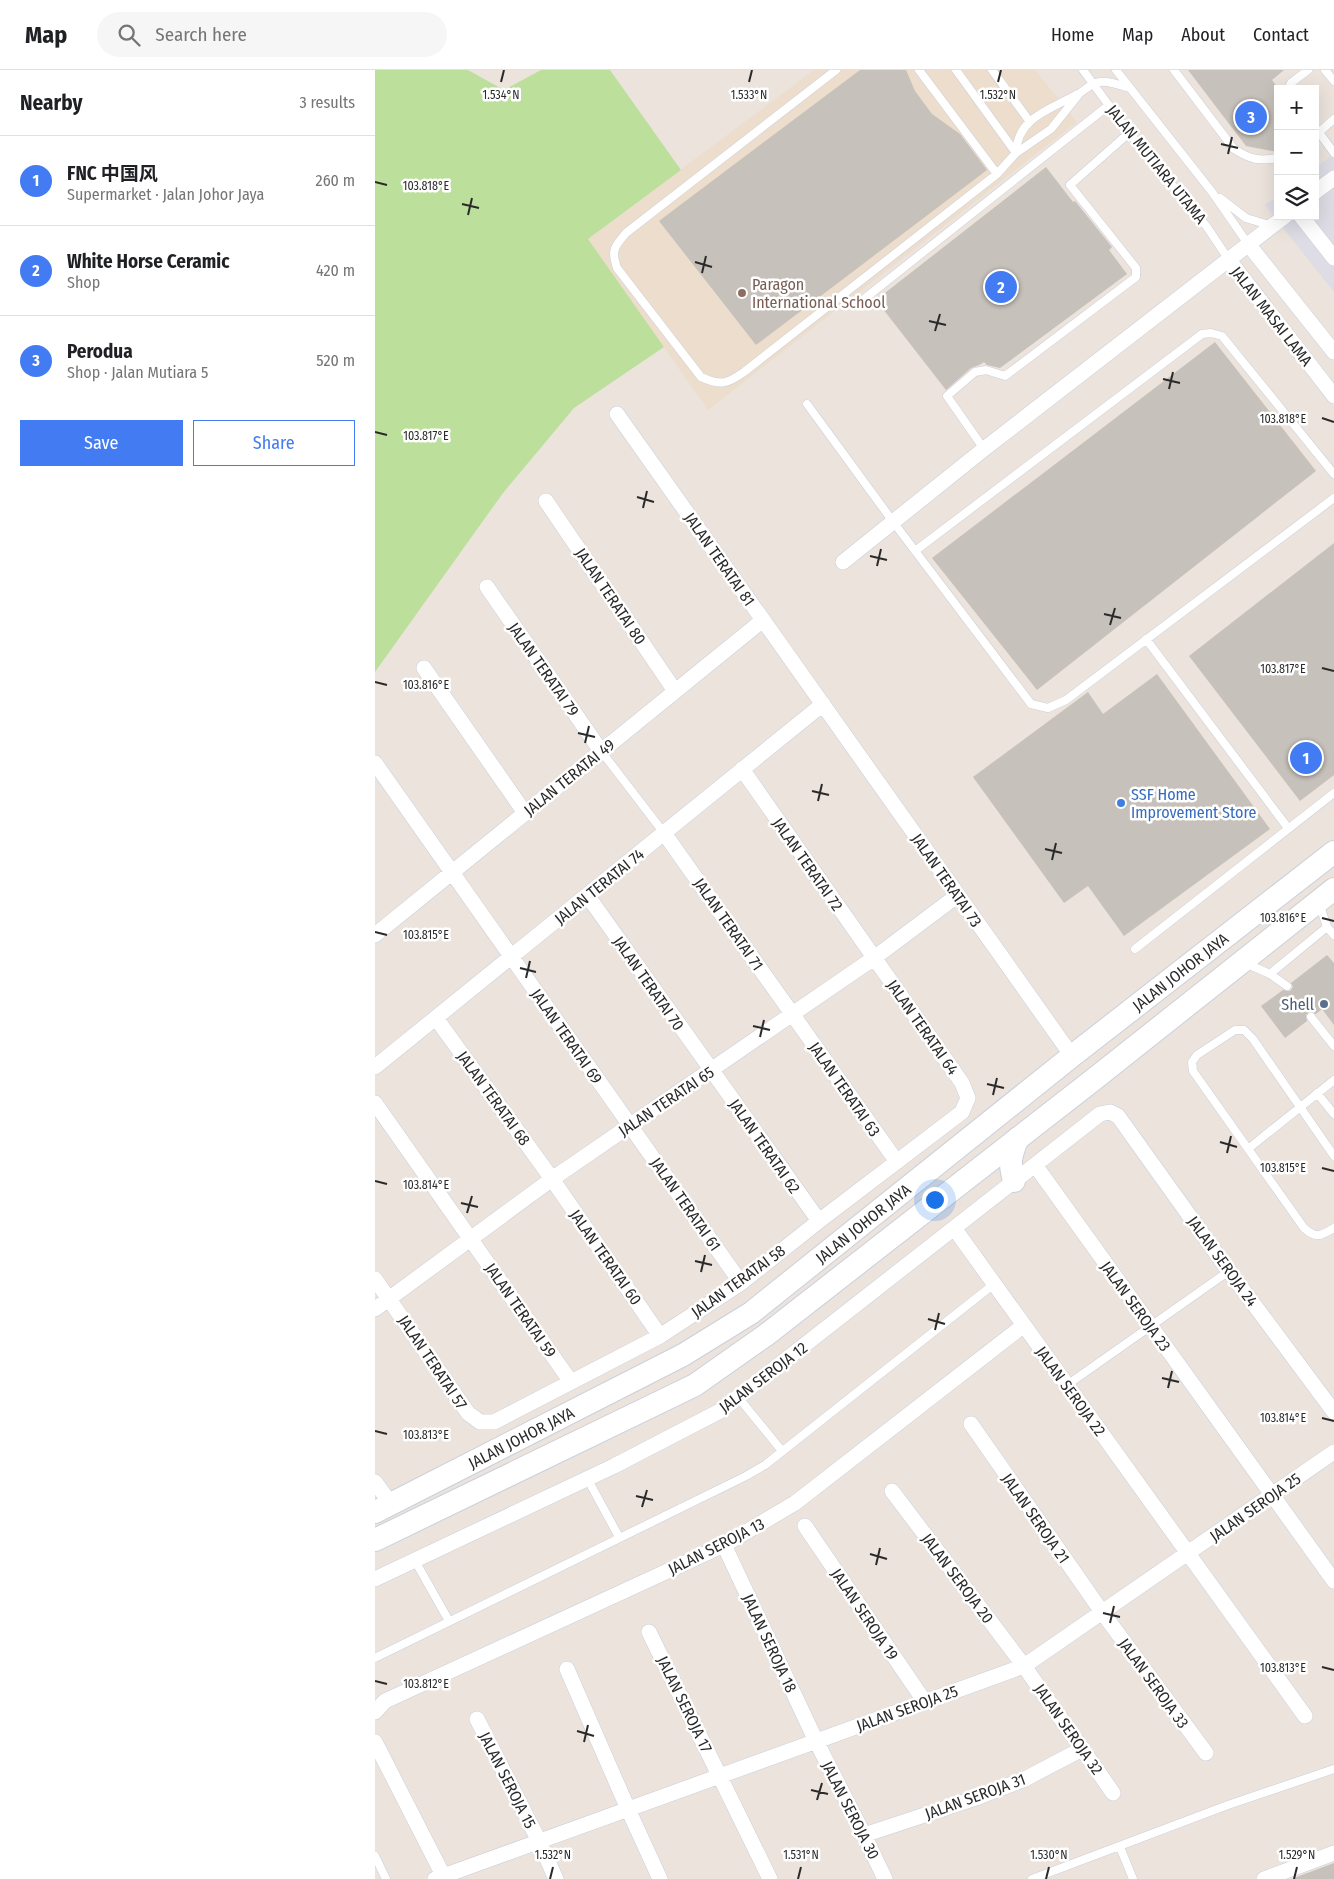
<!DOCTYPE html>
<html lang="en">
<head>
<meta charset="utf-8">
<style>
	body { margin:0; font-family:"Fira Sans Condensed","Noto Sans SC",sans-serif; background:#f6f6f6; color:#202124 }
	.controls { position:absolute; right:15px; top:15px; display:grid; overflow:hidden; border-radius:0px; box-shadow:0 5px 20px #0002 }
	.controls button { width:45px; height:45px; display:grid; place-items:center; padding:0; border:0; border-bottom:1px solid #e0e0e0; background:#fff; color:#202124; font:25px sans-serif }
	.you { position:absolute; left:559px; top:1129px; width:18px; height:18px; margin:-12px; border:4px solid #fff; border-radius:50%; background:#1a73e8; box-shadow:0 0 0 8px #1a73e833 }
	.badge { display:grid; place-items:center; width:32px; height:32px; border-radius:50%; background:#437cf2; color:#fff; font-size:16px; font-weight:700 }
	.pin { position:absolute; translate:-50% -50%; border:2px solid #fff; box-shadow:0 1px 5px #0006 }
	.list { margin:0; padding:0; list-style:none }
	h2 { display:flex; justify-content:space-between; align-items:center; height:65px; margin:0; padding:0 20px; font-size:21px }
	h2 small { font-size:16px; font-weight:400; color:#757577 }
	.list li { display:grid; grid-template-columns:32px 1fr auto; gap:15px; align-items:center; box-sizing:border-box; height:90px; padding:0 20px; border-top:1px solid #e0e0e0 }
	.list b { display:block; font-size:19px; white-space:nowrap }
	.list p { margin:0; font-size:16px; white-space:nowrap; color:#757577 }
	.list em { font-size:16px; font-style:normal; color:#757577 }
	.actions { display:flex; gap:10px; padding:15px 20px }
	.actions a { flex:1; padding:11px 0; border:1px solid #437cf2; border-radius:0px; text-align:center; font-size:18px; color:#437cf2 }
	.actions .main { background:#437cf2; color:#fff }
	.icon { flex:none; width:28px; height:28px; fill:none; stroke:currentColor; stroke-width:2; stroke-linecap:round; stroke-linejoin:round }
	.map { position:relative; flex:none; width:959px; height:1809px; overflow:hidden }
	header { display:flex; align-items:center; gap:30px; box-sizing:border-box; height:70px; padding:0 25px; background:#fff; border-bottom:1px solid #e0e0e0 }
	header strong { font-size:24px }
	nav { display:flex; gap:28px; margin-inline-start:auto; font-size:18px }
	.search { width:350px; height:45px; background:#f6f6f6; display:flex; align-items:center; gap:12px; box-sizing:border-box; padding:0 18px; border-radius:28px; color:#757577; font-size:19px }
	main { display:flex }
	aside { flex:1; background:#fff }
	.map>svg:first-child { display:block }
	.industrial { fill:#dedce4 }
	.education { fill:#ecddcc }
	.green { fill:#bce09b }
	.building { fill:#c7c1bb }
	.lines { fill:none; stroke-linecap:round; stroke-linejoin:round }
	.lane-casing { stroke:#cad0db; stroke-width:9 }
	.street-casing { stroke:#cad0db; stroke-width:16 }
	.secondary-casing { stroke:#cad0db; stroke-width:24 }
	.lane { stroke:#fff; stroke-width:8 }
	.street { stroke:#fff; stroke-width:15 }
	.secondary { stroke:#fff; stroke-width:22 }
	.ticks { fill:none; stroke:#2a2a2a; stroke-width:2 }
	.education-dot { fill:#8d6e63; stroke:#fff; stroke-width:2 }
	.shop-dot { fill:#3f7fe0; stroke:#fff; stroke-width:2 }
	.service-dot { fill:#5c6f8a; stroke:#fff; stroke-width:2 }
	.labels { text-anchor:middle; stroke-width:5; stroke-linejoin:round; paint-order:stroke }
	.street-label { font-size:16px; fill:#2a2a2a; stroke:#fff }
	.education-label { font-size:16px; fill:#785e54; stroke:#fff; text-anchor:start }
	.shop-label { font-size:16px; fill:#366cbe; stroke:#fff; text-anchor:start }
	.service-label { font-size:16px; fill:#4e5e75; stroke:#fff; text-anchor:end }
	.ticks-label { font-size:12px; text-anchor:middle; fill:#2a2a2a; stroke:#fff; stroke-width:5; stroke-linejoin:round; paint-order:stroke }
</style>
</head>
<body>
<header>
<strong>Map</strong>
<div class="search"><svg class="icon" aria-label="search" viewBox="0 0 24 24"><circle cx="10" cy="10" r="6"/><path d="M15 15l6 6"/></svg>Search here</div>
<nav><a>Home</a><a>Map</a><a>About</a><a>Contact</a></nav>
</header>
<main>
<aside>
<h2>Nearby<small>3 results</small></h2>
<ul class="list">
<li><span class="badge">1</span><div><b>FNC 中国风</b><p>Supermarket · Jalan Johor Jaya</p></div><em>260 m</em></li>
<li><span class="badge">2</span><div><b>White Horse Ceramic</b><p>Shop</p></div><em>420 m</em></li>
<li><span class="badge">3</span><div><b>Perodua</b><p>Shop · Jalan Mutiara 5</p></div><em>520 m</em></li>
</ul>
<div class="actions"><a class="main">Save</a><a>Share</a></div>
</aside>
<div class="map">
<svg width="959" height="1809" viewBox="0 0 959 1809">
	<rect width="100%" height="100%" fill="#ebe3dc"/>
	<!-- industrial -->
	<path class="industrial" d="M959 84V222L890 135 903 126V146H940V98Z"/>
	<!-- education -->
	<path class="education" d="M439 0H660L702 52 333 340 213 169Z"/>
	<!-- green -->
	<path class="green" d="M0 0H93L129 20 166 0H235L306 100 213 169 289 277 199 338 128 423 0 602Z"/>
	<!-- building -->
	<path class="building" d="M485 0H531L540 21 557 44 585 64 612 100 381 275 284 151Z
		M813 0H909L897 10 903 18V82L871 76Z
		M671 97 698 132 700 131 737 177 734 180 752 204 625 298 612 295 609 292 604 295 596 298 571 320 501 230Z
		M840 272 941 401 662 620 557 488Z
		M959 473V705L925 731 814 586Z
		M782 604 895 759 749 866 713 816 689 833 598 707 713 622 728 644Z
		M952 885 959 893V955L947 939 941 944 935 942 931 945 932 951 910 968 886 936 908 920 915 921 918 917 916 913Z
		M959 1793V1809H918L919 1808Z"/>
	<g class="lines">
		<defs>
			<path id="lane" d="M461 0 251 163C239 177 236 180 242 198L326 307C346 316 352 314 369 302L622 104 641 83 676 59 704 24
				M544 0 622 104
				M581 0 641 83
				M617 0 655 52
				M708 0 754 63 832 157 854 190
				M741 0 837 122 873 174
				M799 0 859 79C876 90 884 91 903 88
				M950 0 959 11
				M913 19 916 13 933 0
				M940 57 959 83
				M942 64 959 49
				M641 83C642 48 674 40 701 25 710 21 715 13 725 12 734 10 746 16 755 18
				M845 128 871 148 897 156
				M489 229 734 35
				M432 334 519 453 656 634 673 638 691 630 959 428
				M609 379 572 326 600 302 611 300 630 306 761 207V198L695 115 754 63
				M540 481 827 264 836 263 847 266 959 404
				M771 569 913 758
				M226 681 289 763
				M944 833 952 857 959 865
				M760 879 959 723
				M870 893 895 904 912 916
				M895 904 952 857
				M936 947 959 976
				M942 1023 959 1044
				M873 1079 959 1010
				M959 1086 878 969 869 960H860L822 985 817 992 818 1001 929 1158C941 1169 946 1166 959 1158
				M692 1315 854 1201
				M363 1327 407 1381
				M212 1408 244 1467
				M39 1489 74 1551
				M0 1588 371 1406 390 1395 619 1214
				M745 1777 758 1809
				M0 1786 11 1809
				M657 1809 853 1735 959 1699"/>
			<path id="street" d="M940 122 959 108
				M926 146 959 188
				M873 174 959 282
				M854 190 959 326
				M242 344 697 986
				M171 431 300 621
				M468 492 609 379 910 146
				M112 517 226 681
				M49 598 150 743
				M0 693 366 1213
				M289 763 522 1092
				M212 825 444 1151
				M0 865 388 550
				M61 948 177 1109 285 1266
				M0 997 448 634
				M0 1033 196 1312
				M660 1095 959 1511
				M579 1158 930 1646
				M0 1209 93 1343 105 1352H119L285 1266 366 1213 444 1151 587 1042 593 1028 587 1013 367 699
				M0 1239 177 1109 499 888 583 825
				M596 1354 727 1542 831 1683
				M0 1412 16 1434
				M517 1421 649 1596 738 1723
				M430 1456 550 1632
				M349 1475 441 1671 489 1765 510 1809
				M0 1509 239 1396 345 1341 725 1044 735 1042 743 1046 854 1201 959 1342
				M274 1562 395 1809
				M192 1599 253 1739 285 1809
				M0 1642 10 1631 349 1475 420 1433 649 1255
				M102 1649 164 1771 181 1809
				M0 1672 70 1809
				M489 1765 601 1728 650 1709 707 1679
				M60 1809 649 1596 959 1382
				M889 1809 959 1783"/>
			<g id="secondary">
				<path d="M639 1111C634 1093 635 1086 643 1068"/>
				<path id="s1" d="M0 1442 308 1285 376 1243 697 986 959 782"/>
				<path d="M0 1470 320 1315 391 1265 718 1010 959 819"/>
			</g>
		</defs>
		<!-- lane casing -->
		<use href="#lane" class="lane-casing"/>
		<!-- street casing -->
		<use href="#street" class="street-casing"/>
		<!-- secondary casing -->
		<use href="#secondary" class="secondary-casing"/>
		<!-- lane -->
		<use href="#lane" class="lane"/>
		<!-- street -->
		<use href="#street" class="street"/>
		<!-- secondary -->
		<use href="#secondary" class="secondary"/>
	</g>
	<!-- ticks -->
	<path class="ticks" d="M126 12 129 0M374 12 377 0M623 12 626 0M846 74 863 78M853 84 857 67M0 112 12 115M87 134 104 138M93 145 97 128M320 192 337 197M327 203 331 186M554 251 571 255M560 261 565 244M788 309 805 313M794 319 798 302M947 348 959 352M0 362 12 365M262 427 279 432M268 438 272 421M495 486 512 490M502 496 506 479M729 544 746 548M735 555 740 538M947 598 959 601M0 612 12 615M203 663 220 667M210 673 214 656M437 721 454 725M443 731 447 714M670 779 687 783M677 790 681 773M947 848 959 851M0 862 12 865M145 898 161 902M151 908 155 891M378 956 395 960M385 967 389 950M612 1014 629 1018M618 1025 622 1008M845 1072 862 1077M852 1083 856 1066M947 1098 959 1101M0 1111 12 1114M86 1133 103 1137M92 1143 97 1126M320 1191 337 1195M326 1202 330 1185M553 1249 570 1254M560 1260 564 1243M787 1308 804 1312M793 1318 797 1301M947 1348 959 1351M0 1361 12 1364M261 1426 278 1430M267 1437 272 1420M495 1484 512 1489M501 1495 505 1478M728 1543 745 1547M735 1553 739 1536M947 1597 959 1600M0 1611 12 1614M202 1661 219 1666M209 1672 213 1655M436 1720 453 1724M442 1730 447 1713M175 1809 178 1797M423 1809 426 1797M671 1809 674 1797M919 1809 922 1797"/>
	<!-- markers -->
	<circle class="education-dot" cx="367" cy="223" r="5"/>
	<circle class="shop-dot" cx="746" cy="733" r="5"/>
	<circle class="service-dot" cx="949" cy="934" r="5"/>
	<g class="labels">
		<!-- street labels -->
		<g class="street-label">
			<text transform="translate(782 94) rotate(51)" y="6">JALAN MUTIARA UTAMA</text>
			<text transform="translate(897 246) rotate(52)" y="6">JALAN MASAI LAMA</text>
			<text transform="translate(345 489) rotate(55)" y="6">JALAN TERATAI 81</text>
			<text transform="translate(236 526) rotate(56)" y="6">JALAN TERATAI 80</text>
			<text transform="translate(169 599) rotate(55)" y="6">JALAN TERATAI 79</text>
			<text transform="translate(194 707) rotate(-39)" y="6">JALAN TERATAI 49</text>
			<text transform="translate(433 794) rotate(55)" y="6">JALAN TERATAI 72</text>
			<text transform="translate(572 810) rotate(55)" y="6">JALAN TERATAI 73</text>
			<text transform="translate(224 816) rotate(-39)" y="6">JALAN TERATAI 74</text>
			<text transform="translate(354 854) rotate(55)" y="6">JALAN TERATAI 71</text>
			<text dy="6" stroke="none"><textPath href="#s1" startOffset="974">JALAN JOHOR JAYA</textPath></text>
			<text transform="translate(274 913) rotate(55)" y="6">JALAN TERATAI 70</text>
			<text transform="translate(548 957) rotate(55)" y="6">JALAN TERATAI 64</text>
			<text transform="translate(192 966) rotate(55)" y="6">JALAN TERATAI 69</text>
			<text transform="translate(470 1019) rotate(55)" y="6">JALAN TERATAI 63</text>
			<text transform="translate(119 1028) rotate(54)" y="6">JALAN TERATAI 68</text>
			<text transform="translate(291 1031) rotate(-34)" y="6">JALAN TERATAI 65</text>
			<text transform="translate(390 1076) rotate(55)" y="6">JALAN TERATAI 62</text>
			<text transform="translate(311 1134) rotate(55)" y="6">JALAN TERATAI 61</text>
			<text dy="6" stroke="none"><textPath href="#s1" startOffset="569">JALAN JOHOR JAYA</textPath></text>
			<text transform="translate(231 1187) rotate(55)" y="6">JALAN TERATAI 60</text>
			<text transform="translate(848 1191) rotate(54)" y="6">JALAN SEROJA 24</text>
			<text transform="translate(363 1211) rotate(-36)" y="6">JALAN TERATAI 58</text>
			<text transform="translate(761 1236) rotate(54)" y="6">JALAN SEROJA 23</text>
			<text transform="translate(146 1240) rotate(55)" y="6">JALAN TERATAI 59</text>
			<text transform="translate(58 1292) rotate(56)" y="6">JALAN TERATAI 57</text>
			<text transform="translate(388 1307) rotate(-37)" y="6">JALAN SEROJA 12</text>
			<text transform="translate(696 1321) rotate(54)" y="6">JALAN SEROJA 22</text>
			<text dy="6" stroke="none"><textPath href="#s1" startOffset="164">JALAN JOHOR JAYA</textPath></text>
			<text transform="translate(880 1437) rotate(-35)" y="6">JALAN SEROJA 25</text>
			<text transform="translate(661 1448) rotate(55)" y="6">JALAN SEROJA 21</text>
			<text transform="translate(341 1476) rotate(-27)" y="6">JALAN SEROJA 13</text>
			<text transform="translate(583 1508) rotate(53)" y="6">JALAN SEROJA 20</text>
			<text transform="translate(490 1544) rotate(56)" y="6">JALAN SEROJA 19</text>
			<text transform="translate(395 1573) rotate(65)" y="6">JALAN SEROJA 18</text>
			<text transform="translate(779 1613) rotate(54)" y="6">JALAN SEROJA 33</text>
			<text transform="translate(310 1634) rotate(64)" y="6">JALAN SEROJA 17</text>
			<text transform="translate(532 1638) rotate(-20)" y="6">JALAN SEROJA 25</text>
			<text transform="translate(694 1659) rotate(55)" y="6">JALAN SEROJA 32</text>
			<text transform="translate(133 1710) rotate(63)" y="6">JALAN SEROJA 15</text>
			<text transform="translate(600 1726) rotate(-20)" y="6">JALAN SEROJA 31</text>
			<text transform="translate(476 1740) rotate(63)" y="6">JALAN SEROJA 30</text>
		</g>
		<!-- education labels -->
		<g class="education-label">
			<text x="377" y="220">Paragon<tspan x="377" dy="18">International School</tspan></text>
		</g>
		<!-- shop labels -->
		<g class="shop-label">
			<text x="756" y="730">SSF Home<tspan x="756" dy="18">Improvement Store</tspan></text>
		</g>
		<!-- service labels -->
		<g class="service-label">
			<text x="939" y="940">Shell</text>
		</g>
	</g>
	<g class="ticks-label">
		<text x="126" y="29">1.534°N</text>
		<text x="374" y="29">1.533°N</text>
		<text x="623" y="29">1.532°N</text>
		<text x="51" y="120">103.818°E</text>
		<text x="908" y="353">103.818°E</text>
		<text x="51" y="370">103.817°E</text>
		<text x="908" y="603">103.817°E</text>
		<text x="51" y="619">103.816°E</text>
		<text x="908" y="852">103.816°E</text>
		<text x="51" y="869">103.815°E</text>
		<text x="908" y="1102">103.815°E</text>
		<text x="51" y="1119">103.814°E</text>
		<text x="908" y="1352">103.814°E</text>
		<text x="51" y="1369">103.813°E</text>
		<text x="908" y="1602">103.813°E</text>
		<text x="51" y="1618">103.812°E</text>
		<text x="178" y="1789">1.532°N</text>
		<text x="426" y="1789">1.531°N</text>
		<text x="674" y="1789">1.530°N</text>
		<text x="922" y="1789">1.529°N</text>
	</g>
</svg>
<div class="controls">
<button>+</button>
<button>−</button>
<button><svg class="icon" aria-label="layers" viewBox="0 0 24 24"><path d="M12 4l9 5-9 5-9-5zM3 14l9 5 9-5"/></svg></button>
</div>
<div class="you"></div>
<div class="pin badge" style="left:931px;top:688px">1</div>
<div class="pin badge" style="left:626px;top:217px">2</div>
<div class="pin badge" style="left:876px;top:47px">3</div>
</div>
</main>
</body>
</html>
